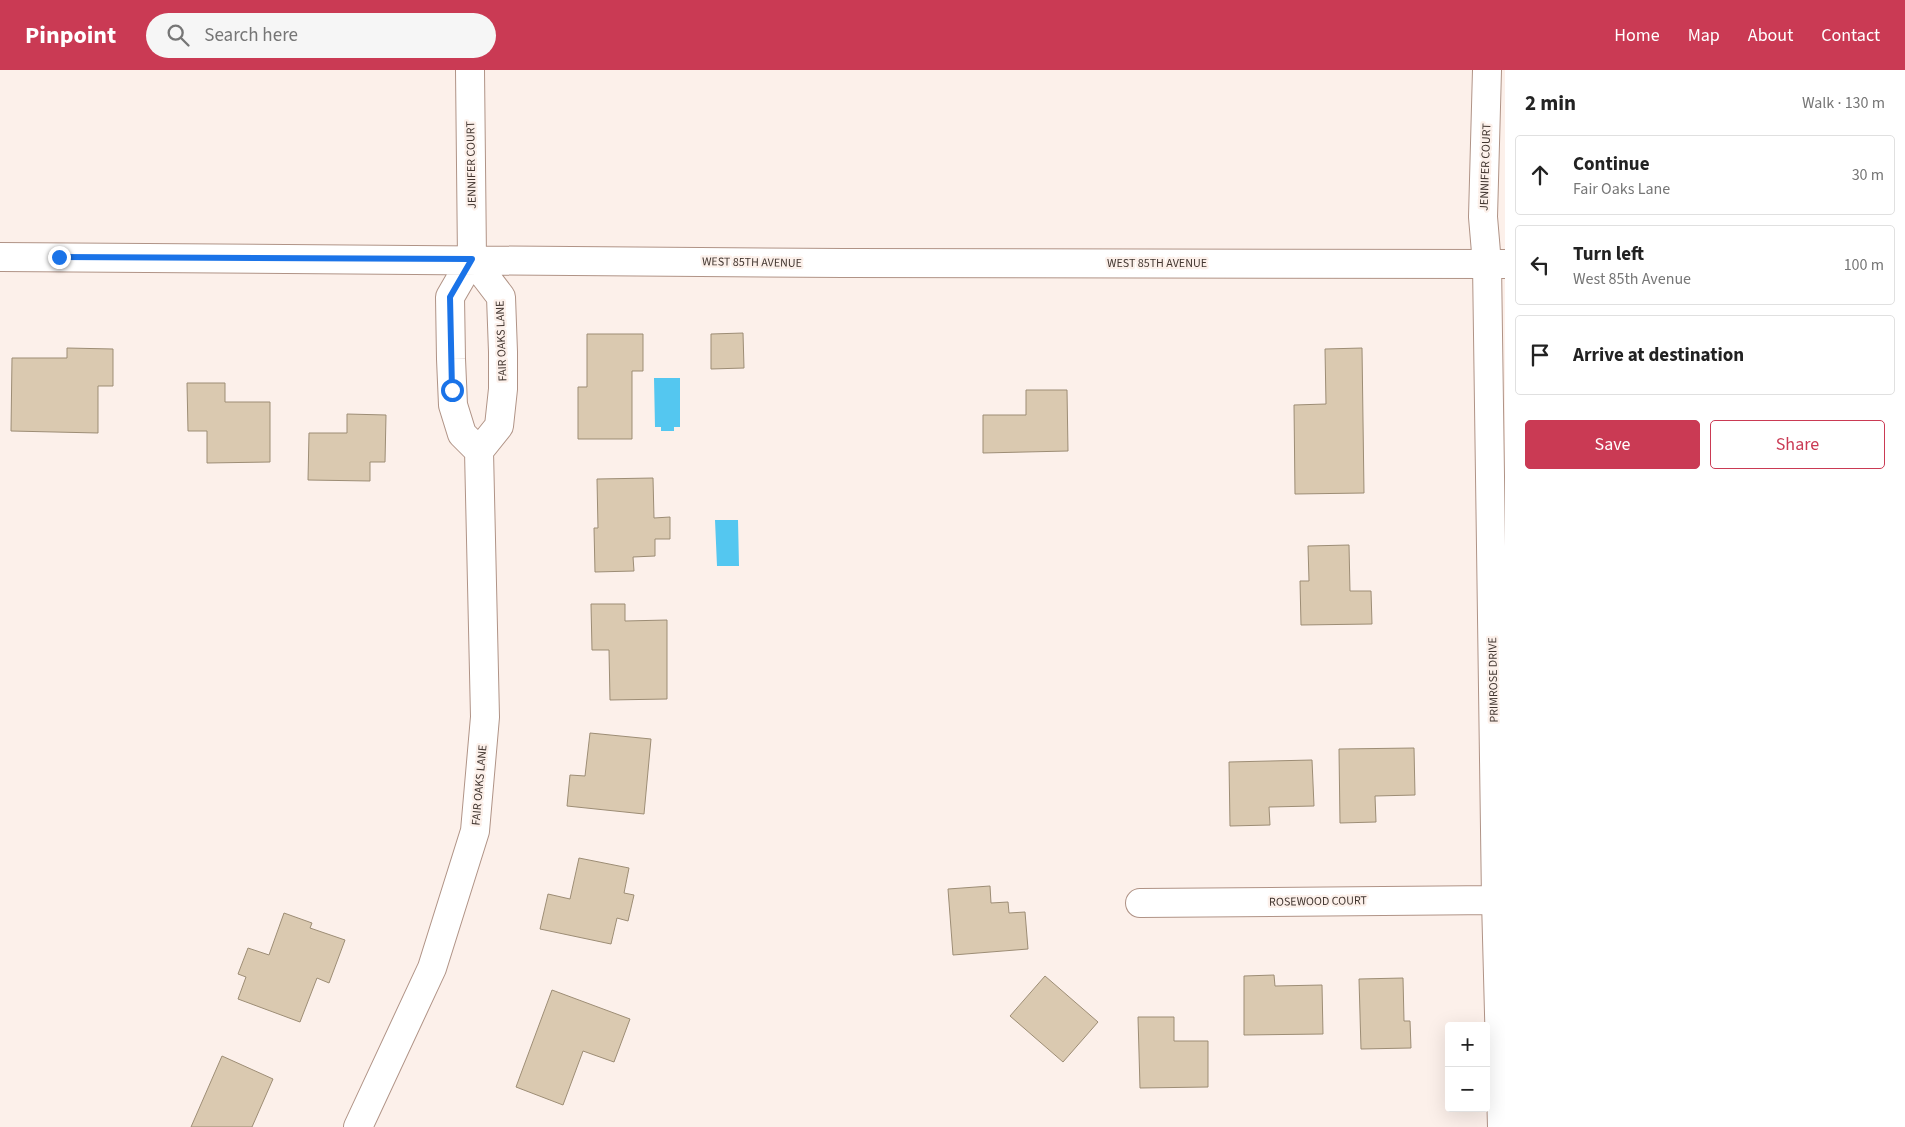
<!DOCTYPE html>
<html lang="en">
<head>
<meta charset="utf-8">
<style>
	body { margin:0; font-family:"Source Sans 3",sans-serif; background:#f6f6f6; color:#222 }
	.controls { position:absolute; right:15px; bottom:15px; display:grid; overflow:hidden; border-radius:5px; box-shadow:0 5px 20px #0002 }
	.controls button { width:45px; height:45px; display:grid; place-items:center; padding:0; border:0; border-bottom:1px solid #e0e0e0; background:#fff; color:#222; font:25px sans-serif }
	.stop { position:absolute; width:15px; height:15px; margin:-11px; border:4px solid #1a73e8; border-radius:50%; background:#fff }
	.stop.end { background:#1a73e8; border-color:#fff; box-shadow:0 1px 5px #0008 }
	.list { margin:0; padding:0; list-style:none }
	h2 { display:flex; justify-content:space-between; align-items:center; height:65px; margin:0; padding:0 20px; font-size:21px }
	h2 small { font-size:16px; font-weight:400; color:#767676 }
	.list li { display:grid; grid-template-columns:32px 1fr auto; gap:15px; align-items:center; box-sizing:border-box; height:80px; margin:0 10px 10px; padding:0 10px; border:1px solid #e0e0e0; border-radius:5px }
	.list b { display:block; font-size:19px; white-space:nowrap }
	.list p { margin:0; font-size:16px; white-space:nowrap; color:#767676 }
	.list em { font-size:16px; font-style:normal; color:#767676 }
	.actions { display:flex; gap:10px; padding:15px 20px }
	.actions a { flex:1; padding:11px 0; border:1px solid #ca3a54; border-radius:5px; text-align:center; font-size:18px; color:#ca3a54 }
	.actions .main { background:#ca3a54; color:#fff }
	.icon { flex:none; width:28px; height:28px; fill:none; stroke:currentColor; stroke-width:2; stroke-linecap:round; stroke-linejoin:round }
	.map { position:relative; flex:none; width:1505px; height:1057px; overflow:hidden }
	header { display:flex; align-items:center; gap:30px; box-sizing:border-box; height:70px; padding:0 25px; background:#ca3a54; color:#fff }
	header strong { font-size:24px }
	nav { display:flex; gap:28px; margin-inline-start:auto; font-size:18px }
	.search { width:350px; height:45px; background:#f6f6f6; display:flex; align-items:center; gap:12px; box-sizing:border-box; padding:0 18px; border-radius:28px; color:#767676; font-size:19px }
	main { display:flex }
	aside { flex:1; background:#fff }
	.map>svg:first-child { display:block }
	.water { fill:#54c7f0 }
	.building { fill:#dac9b0; stroke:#9d8d75 }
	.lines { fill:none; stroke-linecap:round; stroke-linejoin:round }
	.minor-casing { stroke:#b09386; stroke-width:30 }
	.minor { stroke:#fff; stroke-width:28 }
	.route { stroke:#1a73e8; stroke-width:6 }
	.labels { text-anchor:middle; stroke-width:4.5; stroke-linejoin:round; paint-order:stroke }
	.street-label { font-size:12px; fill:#423630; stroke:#fcf0ea }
</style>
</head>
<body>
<header>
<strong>Pinpoint</strong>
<div class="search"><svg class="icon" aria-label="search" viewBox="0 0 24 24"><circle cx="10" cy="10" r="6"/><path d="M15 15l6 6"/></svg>Search here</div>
<nav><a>Home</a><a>Map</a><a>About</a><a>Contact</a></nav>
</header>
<main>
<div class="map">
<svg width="1505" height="1057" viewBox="0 0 1505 1057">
	<rect width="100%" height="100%" fill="#fcf0ea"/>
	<!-- water -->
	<path class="water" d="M654 308H680V357H674V361H661V357H655Z
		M715 450H738L739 496H717Z"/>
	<!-- building -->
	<path class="building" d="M743 263 744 298 711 299V264Z
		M587 264H643V301H632V369H578V317H587Z
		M67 278 113 279V316H98V363L11 361 12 288H67Z
		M1362 278 1364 423 1295 424 1294 335 1326 334 1325 279Z
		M187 313H225V332H270V392L207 393V361H188Z
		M1026 320H1067L1068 381 983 383V345H1026Z
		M347 344 386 345 385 392H370V411L308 410 309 363H347Z
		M653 408 654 448 670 447V469H655V486L633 487 634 501 595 502 594 458H598L597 409Z
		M1349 475 1350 521H1371L1372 554 1301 555 1300 511H1309L1308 476Z
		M591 534H625V551L667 550V629L610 630 609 580H592Z
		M590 663 651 669 644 744 567 736 570 705 585 706Z
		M1414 678 1415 725 1375 726 1376 752 1340 753 1339 679Z
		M1312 690 1314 736 1269 737 1270 755 1230 756 1229 692Z
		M579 788 629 798 624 823 634 825 628 851 617 848 611 874 540 859 548 824 570 829Z
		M990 816 991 833 1008 832 1009 843 1025 842 1028 879 953 885 948 819Z
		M284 843 312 853 310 858 345 870 329 913 317 908 300 952 238 929 246 907 238 904 248 878 269 885Z
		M1274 905 1275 916 1322 915 1323 964 1244 965V906Z
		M1045 906 1098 952 1063 992 1010 946Z
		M1403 908 1404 951H1410L1411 978 1361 979 1359 909Z
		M552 920 630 949 614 992 583 981 563 1035 516 1017Z
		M1138 947H1174V971H1208V1017L1140 1018Z
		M222 986 273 1009 252 1057H191Z"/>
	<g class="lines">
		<defs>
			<path id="minor" d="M470 0 472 189
				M1487 0 1483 147 1487 194 1496 830 1502 1057
				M0 187 844 193 1505 194
				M472 189 450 227 451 289 453 335 462 364 479 381
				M1140 833 1496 830
				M358 1057 432 898 475 761 485 647 479 381 499 356 503 319V282L501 227 472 189"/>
		</defs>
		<!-- minor casing -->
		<use href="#minor" class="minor-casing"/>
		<!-- minor -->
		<use href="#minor" class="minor"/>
	</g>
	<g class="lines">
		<!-- route -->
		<path class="route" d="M59 187 472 189 450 227 452 320"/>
	</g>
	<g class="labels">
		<!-- street labels -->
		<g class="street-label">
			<text transform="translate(471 95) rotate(-91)" y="4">JENNIFER COURT</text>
			<text transform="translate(1485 97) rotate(-88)" y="4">JENNIFER COURT</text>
			<text transform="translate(752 192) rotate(1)" y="4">WEST 85TH AVENUE</text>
			<text x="1157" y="197">WEST 85TH AVENUE</text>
			<text transform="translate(501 271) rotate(-92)" y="4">FAIR OAKS LANE</text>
			<text transform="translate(1493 610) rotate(-91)" y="4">PRIMROSE DRIVE</text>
			<text transform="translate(479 715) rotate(-85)" y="4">FAIR OAKS LANE</text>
			<text transform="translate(1318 831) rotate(-1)" y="4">ROSEWOOD COURT</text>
		</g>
	</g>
</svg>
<div class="controls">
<button>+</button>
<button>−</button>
</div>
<div class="stop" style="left:452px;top:320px"></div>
<div class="stop end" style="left:59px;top:187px"></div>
</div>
<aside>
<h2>2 min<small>Walk · 130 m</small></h2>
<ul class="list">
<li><svg class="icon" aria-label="ahead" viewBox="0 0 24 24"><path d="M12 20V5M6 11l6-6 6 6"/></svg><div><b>Continue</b><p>Fair Oaks Lane</p></div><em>30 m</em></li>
<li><svg class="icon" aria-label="left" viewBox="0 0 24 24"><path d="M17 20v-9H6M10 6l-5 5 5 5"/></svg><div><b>Turn left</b><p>West 85th Avenue</p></div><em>100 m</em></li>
<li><svg class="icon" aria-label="arrive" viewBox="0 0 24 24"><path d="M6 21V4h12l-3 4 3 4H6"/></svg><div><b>Arrive at destination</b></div></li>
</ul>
<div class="actions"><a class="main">Save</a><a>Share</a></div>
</aside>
</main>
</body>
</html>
